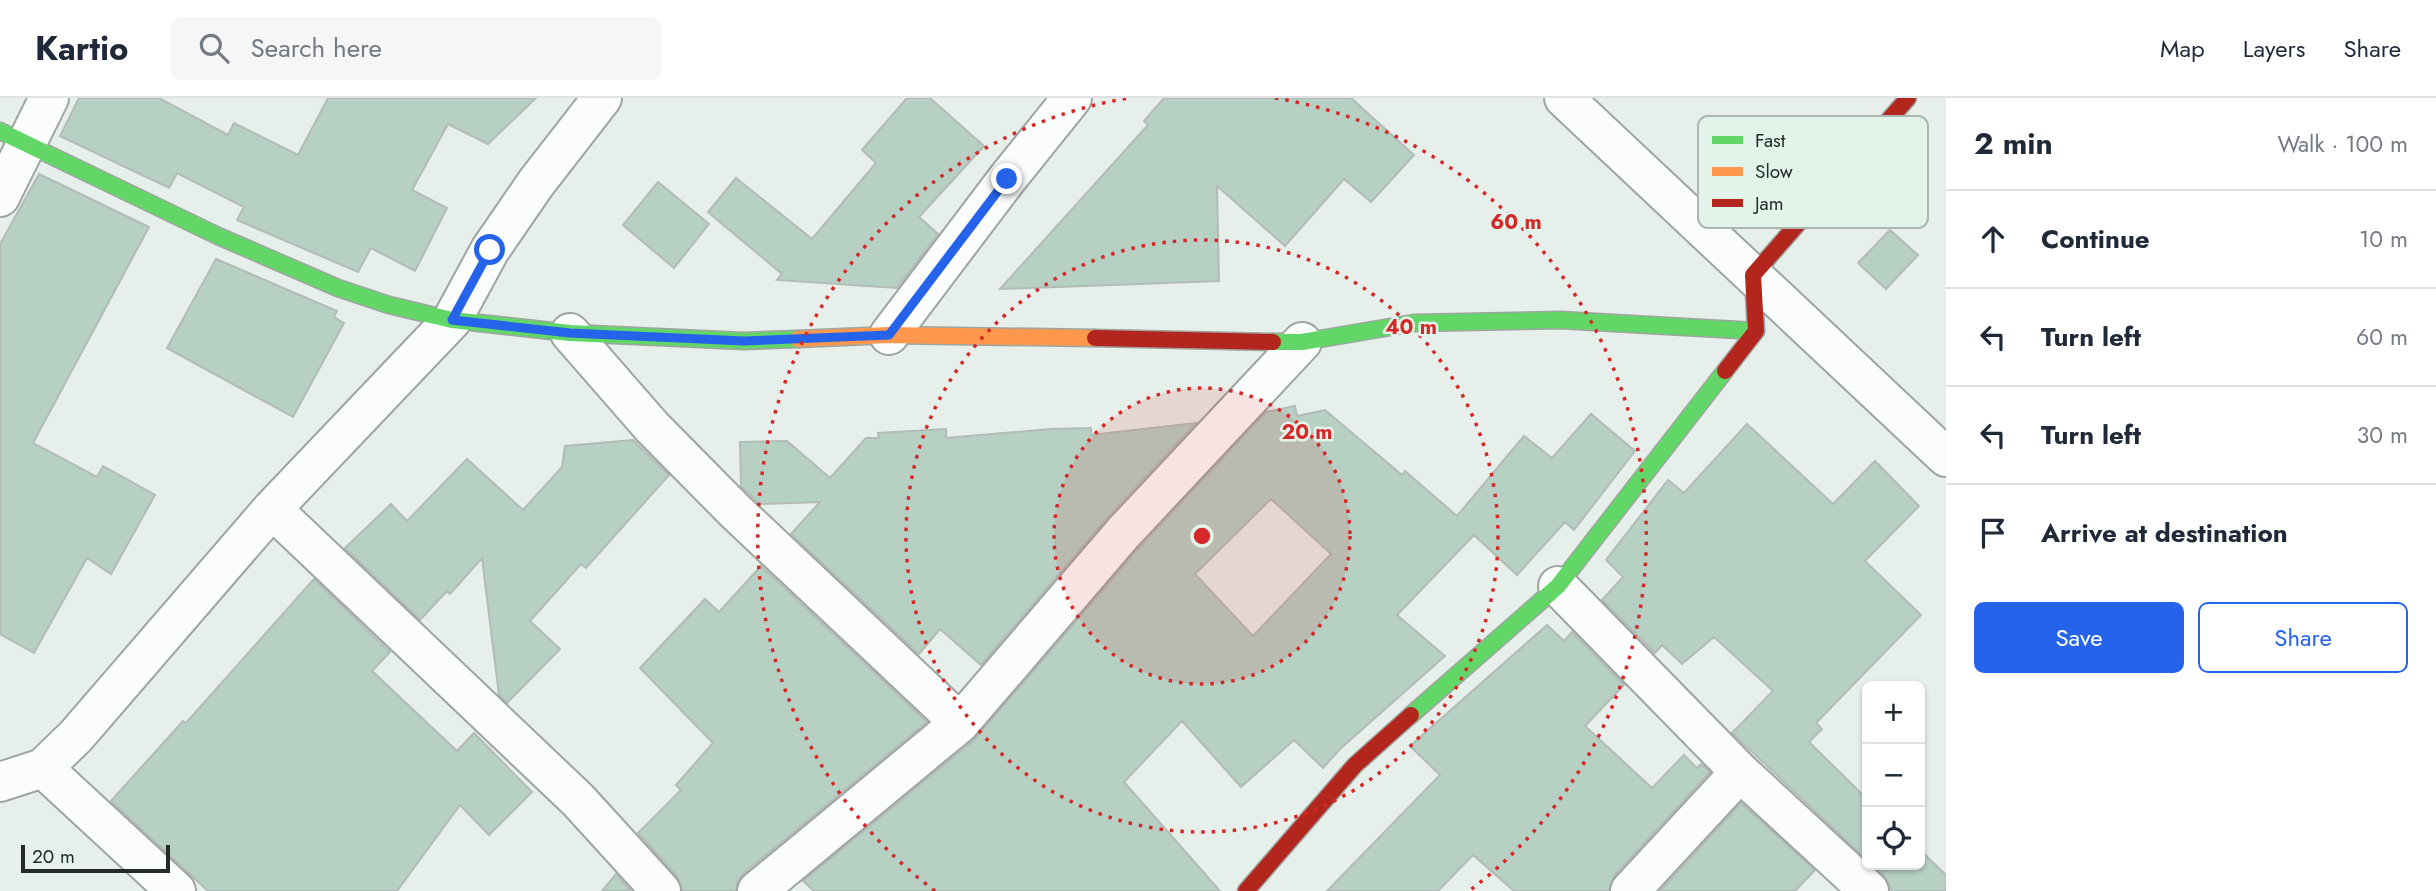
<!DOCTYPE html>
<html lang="en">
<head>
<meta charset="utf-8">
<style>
	body { margin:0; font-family:Jost,sans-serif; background:#f6f6f7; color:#1f2937 }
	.controls { position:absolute; right:21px; bottom:21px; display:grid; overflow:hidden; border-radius:10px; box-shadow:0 2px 5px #0004 }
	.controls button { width:63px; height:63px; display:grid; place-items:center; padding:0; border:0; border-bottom:2px solid #e0e1e3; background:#fff; color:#1f2937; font:35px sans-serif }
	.scale { position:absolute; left:21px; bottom:18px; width:149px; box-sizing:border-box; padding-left:7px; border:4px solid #242a27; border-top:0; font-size:19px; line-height:24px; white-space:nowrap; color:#242a27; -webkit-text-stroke:5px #e2f3ea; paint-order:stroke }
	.stop { position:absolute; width:21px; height:21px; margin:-16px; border:5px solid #2563eb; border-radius:50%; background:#fff }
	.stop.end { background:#2563eb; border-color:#fff; box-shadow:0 2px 7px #0008 }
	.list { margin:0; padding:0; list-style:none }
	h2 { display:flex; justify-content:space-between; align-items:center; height:91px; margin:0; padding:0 28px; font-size:30px }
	h2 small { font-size:23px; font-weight:400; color:#747a83 }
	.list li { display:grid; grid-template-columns:46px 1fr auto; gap:21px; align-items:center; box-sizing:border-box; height:98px; padding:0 28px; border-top:2px solid #e0e1e3 }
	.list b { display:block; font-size:26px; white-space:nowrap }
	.list em { font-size:23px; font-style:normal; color:#747a83 }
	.actions { display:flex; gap:14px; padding:21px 28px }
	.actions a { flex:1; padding:16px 0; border:2px solid #2563eb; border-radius:10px; text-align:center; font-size:24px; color:#2563eb }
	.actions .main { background:#2563eb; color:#fff }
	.icon { flex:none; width:38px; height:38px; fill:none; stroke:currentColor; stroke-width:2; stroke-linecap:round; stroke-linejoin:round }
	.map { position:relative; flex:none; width:1946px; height:793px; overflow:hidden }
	header { display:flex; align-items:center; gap:42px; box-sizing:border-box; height:98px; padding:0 35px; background:#fff; border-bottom:2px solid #e0e1e3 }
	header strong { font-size:33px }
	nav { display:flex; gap:38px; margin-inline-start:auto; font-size:24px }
	.search { width:490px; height:63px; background:#f6f6f7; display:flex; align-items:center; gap:18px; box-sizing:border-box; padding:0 24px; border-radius:10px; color:#747a83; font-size:26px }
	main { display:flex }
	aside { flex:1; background:#fff }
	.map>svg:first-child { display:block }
	.building { fill:#b6d0c4; stroke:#b3bbb7; stroke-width:2; fill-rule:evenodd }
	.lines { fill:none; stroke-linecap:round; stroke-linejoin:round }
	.street-casing { stroke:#9ea5a1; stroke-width:42 }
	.fast-casing { stroke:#9ea5a1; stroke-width:19 }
	.slow-casing { stroke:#9ea5a1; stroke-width:19 }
	.jam-casing { stroke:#9ea5a1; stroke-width:19 }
	.street { stroke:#fbfdfc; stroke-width:38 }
	.fast { stroke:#63d668; stroke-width:16 }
	.slow { stroke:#ff974d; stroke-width:16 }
	.jam { stroke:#b3261e; stroke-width:16 }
	.route { stroke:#2563eb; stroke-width:9 }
	.ring { fill:none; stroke:#d62828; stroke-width:3.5; stroke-dasharray:3.5 7 }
	.key { fill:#e2f3ea; stroke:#a9b7b0; stroke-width:2 }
	.key-label { font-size:19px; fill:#242a27 }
	.centre { fill:#d62828; stroke:#e2f3ea; stroke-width:3.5 }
	.ring-label { font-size:21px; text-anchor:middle; font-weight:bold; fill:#d62828; stroke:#e2f3ea; stroke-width:5; stroke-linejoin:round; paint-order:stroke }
</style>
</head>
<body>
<header>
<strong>Kartio</strong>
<div class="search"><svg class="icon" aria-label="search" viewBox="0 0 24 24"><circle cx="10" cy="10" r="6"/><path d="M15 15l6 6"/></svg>Search here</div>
<nav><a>Map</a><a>Layers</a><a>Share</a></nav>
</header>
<main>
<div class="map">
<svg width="1946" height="793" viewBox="0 0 1946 793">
	<rect width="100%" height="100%" fill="#e6efea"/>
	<!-- building -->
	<path class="building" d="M79 0H159L228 37 234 25 298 57 328 0H536L488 46 448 26 412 92 447 110 415 173 371 150 358 174 237 122 244 109 177 75 169 90 60 38Z
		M907 0H930L984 48 919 119 938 136 897 190 777 182 782 176 708 114 736 80 812 141 876 65 862 52Z
		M1164 0H1351L1414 57 1371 104 1344 81 1285 148 1217 88 1219 183 1000 191 1148 27 1144 23Z
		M39 76 149 129 33 345 97 379 103 368 155 397 111 476 87 460 34 555 0 536V146Z
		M658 84 709 126 674 170 623 127Z
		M1890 132 1918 157 1886 191 1858 165Z
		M216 161 337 213 334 219 344 225 293 319 167 250Z
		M1295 308 1297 318 1325 312 1402 377 1405 373 1457 418 1524 338 1552 360 1591 316 1635 353 1574 432 1565 424 1517 477 1474 437 1397 517 1445 558 1340 651 1323 670 1294 642 1241 689 1182 623 1124 684 1220 793H814L803 783 974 642 1139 450 1266 314ZM1271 401 1331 456 1253 538 1195 476Z
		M1196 325 1107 420 981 567 940 531 919 556 791 436 820 404 760 406 741 388 740 344 787 343 830 380 866 340H879L878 335 946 331V340L1051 331 1091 330V337Z
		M1747 326 1833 406 1875 363 1919 408 1865 463 1921 517 1816 625 1822 631 1809 644 1867 701V762L1732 635 1773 593 1714 539 1682 566 1662 547 1655 555 1602 502 1623 479 1606 462 1668 382 1684 395Z
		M633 342 669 377 586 470 581 466 530 523 560 551 507 605 499 597 482 460 450 496 447 493 420 522 345 450 391 406 407 423 467 361 523 412 562 369 565 348Z
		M761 468 927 624 743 776 737 785 736 793H682L677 778 638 735 681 692 676 687 713 645 640 570 705 501 719 514Z
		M314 481 390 554 372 573 457 653 474 635 532 694 489 737 460 707 397 793H208L111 703 183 623 186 625Z
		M1547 527 1564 543 1572 534 1624 587 1585 628 1652 690 1684 657 1697 670 1701 666 1710 674 1614 778 1609 793H1514L1473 757 1438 793H1327L1440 677 1410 648Z
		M1741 705 1815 772 1795 793H1660Z
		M1920 752 1946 777V793H1892L1884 777 1873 767H1920Z
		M616 776 631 793H602Z"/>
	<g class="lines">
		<defs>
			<path id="street" d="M1564 0 1946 359
				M0 99 49 0
				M570 235 652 329 735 413 960 625
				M889 237 1007 81 1072 0
				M272 411 578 702 661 793
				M1558 488 1740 674 1869 793
				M43 670 176 793
				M0 684 43 670 76 638 272 411 452 222 490 152 536 85 602 0
				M757 793 960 625 1123 435 1302 244
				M1630 793 1740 674"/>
			<path id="fast" d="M0 33 218 138 338 190 389 207 452 222 570 235 744 243 798 241
				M1273 244H1302L1414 225 1560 222 1756 233
				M1411 617 1558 488 1725 273"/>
			<path id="slow" d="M798 241 889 237 1095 240"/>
			<path id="jam" d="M1095 240 1273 244
				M1725 273 1756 233 1753 177 1908 0
				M1246 793 1355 667 1411 617"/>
		</defs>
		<!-- street casing -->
		<use href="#street" class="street-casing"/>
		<!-- fast casing -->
		<use href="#fast" class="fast-casing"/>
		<!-- slow casing -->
		<use href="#slow" class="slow-casing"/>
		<!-- jam casing -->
		<use href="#jam" class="jam-casing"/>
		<!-- street -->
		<use href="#street" class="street"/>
		<!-- fast -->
		<use href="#fast" class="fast"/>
		<!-- slow -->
		<use href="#slow" class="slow"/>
		<!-- jam -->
		<use href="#jam" class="jam"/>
	</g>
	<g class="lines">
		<!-- route -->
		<path class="route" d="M490 152 452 222 570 235 744 243 889 237 1007 81"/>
	</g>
	<!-- distance rings -->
	<circle cx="1202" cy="438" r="148" fill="#d62828" fill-opacity=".12"/>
	<g class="ring">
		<circle cx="1202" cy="438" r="148"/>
		<circle cx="1202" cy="438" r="296"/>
		<path d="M935 793A444 444 0 0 1 1129 0M1275 0A444 444 0 0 1 1469 793"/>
	</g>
	<!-- legend -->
	<rect x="1698" y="18" width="230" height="112" rx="10" class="key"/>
	<rect x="1712" y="38" width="31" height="8" fill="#63d668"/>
	<rect x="1712" y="69" width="31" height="9" fill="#ff974d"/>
	<rect x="1712" y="101" width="31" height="8" fill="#b3261e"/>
	<g class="key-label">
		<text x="1755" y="49">Fast</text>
		<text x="1755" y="80">Slow</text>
		<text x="1755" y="112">Jam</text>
	</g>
	<circle cx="1202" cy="438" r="10" class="centre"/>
	<g class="ring-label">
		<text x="1516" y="131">60 m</text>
		<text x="1411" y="236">40 m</text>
		<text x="1307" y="341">20 m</text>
	</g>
</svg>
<div class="controls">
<button>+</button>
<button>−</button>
<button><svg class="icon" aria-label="locate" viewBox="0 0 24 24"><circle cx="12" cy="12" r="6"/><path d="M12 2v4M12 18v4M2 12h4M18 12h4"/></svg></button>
</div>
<div class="scale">20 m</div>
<div class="stop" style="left:490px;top:152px"></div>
<div class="stop end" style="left:1007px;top:81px"></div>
</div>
<aside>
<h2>2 min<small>Walk · 100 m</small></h2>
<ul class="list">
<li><svg class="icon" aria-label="ahead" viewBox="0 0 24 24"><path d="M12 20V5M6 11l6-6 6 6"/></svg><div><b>Continue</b></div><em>10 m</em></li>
<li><svg class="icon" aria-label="left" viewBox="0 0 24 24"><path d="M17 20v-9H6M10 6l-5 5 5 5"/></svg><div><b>Turn left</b></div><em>60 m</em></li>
<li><svg class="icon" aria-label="left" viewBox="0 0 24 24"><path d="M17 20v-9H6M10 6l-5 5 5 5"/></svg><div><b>Turn left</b></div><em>30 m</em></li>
<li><svg class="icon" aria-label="arrive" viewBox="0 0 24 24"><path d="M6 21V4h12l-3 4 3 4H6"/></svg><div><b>Arrive at destination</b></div></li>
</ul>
<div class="actions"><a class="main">Save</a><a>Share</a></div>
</aside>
</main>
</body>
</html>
